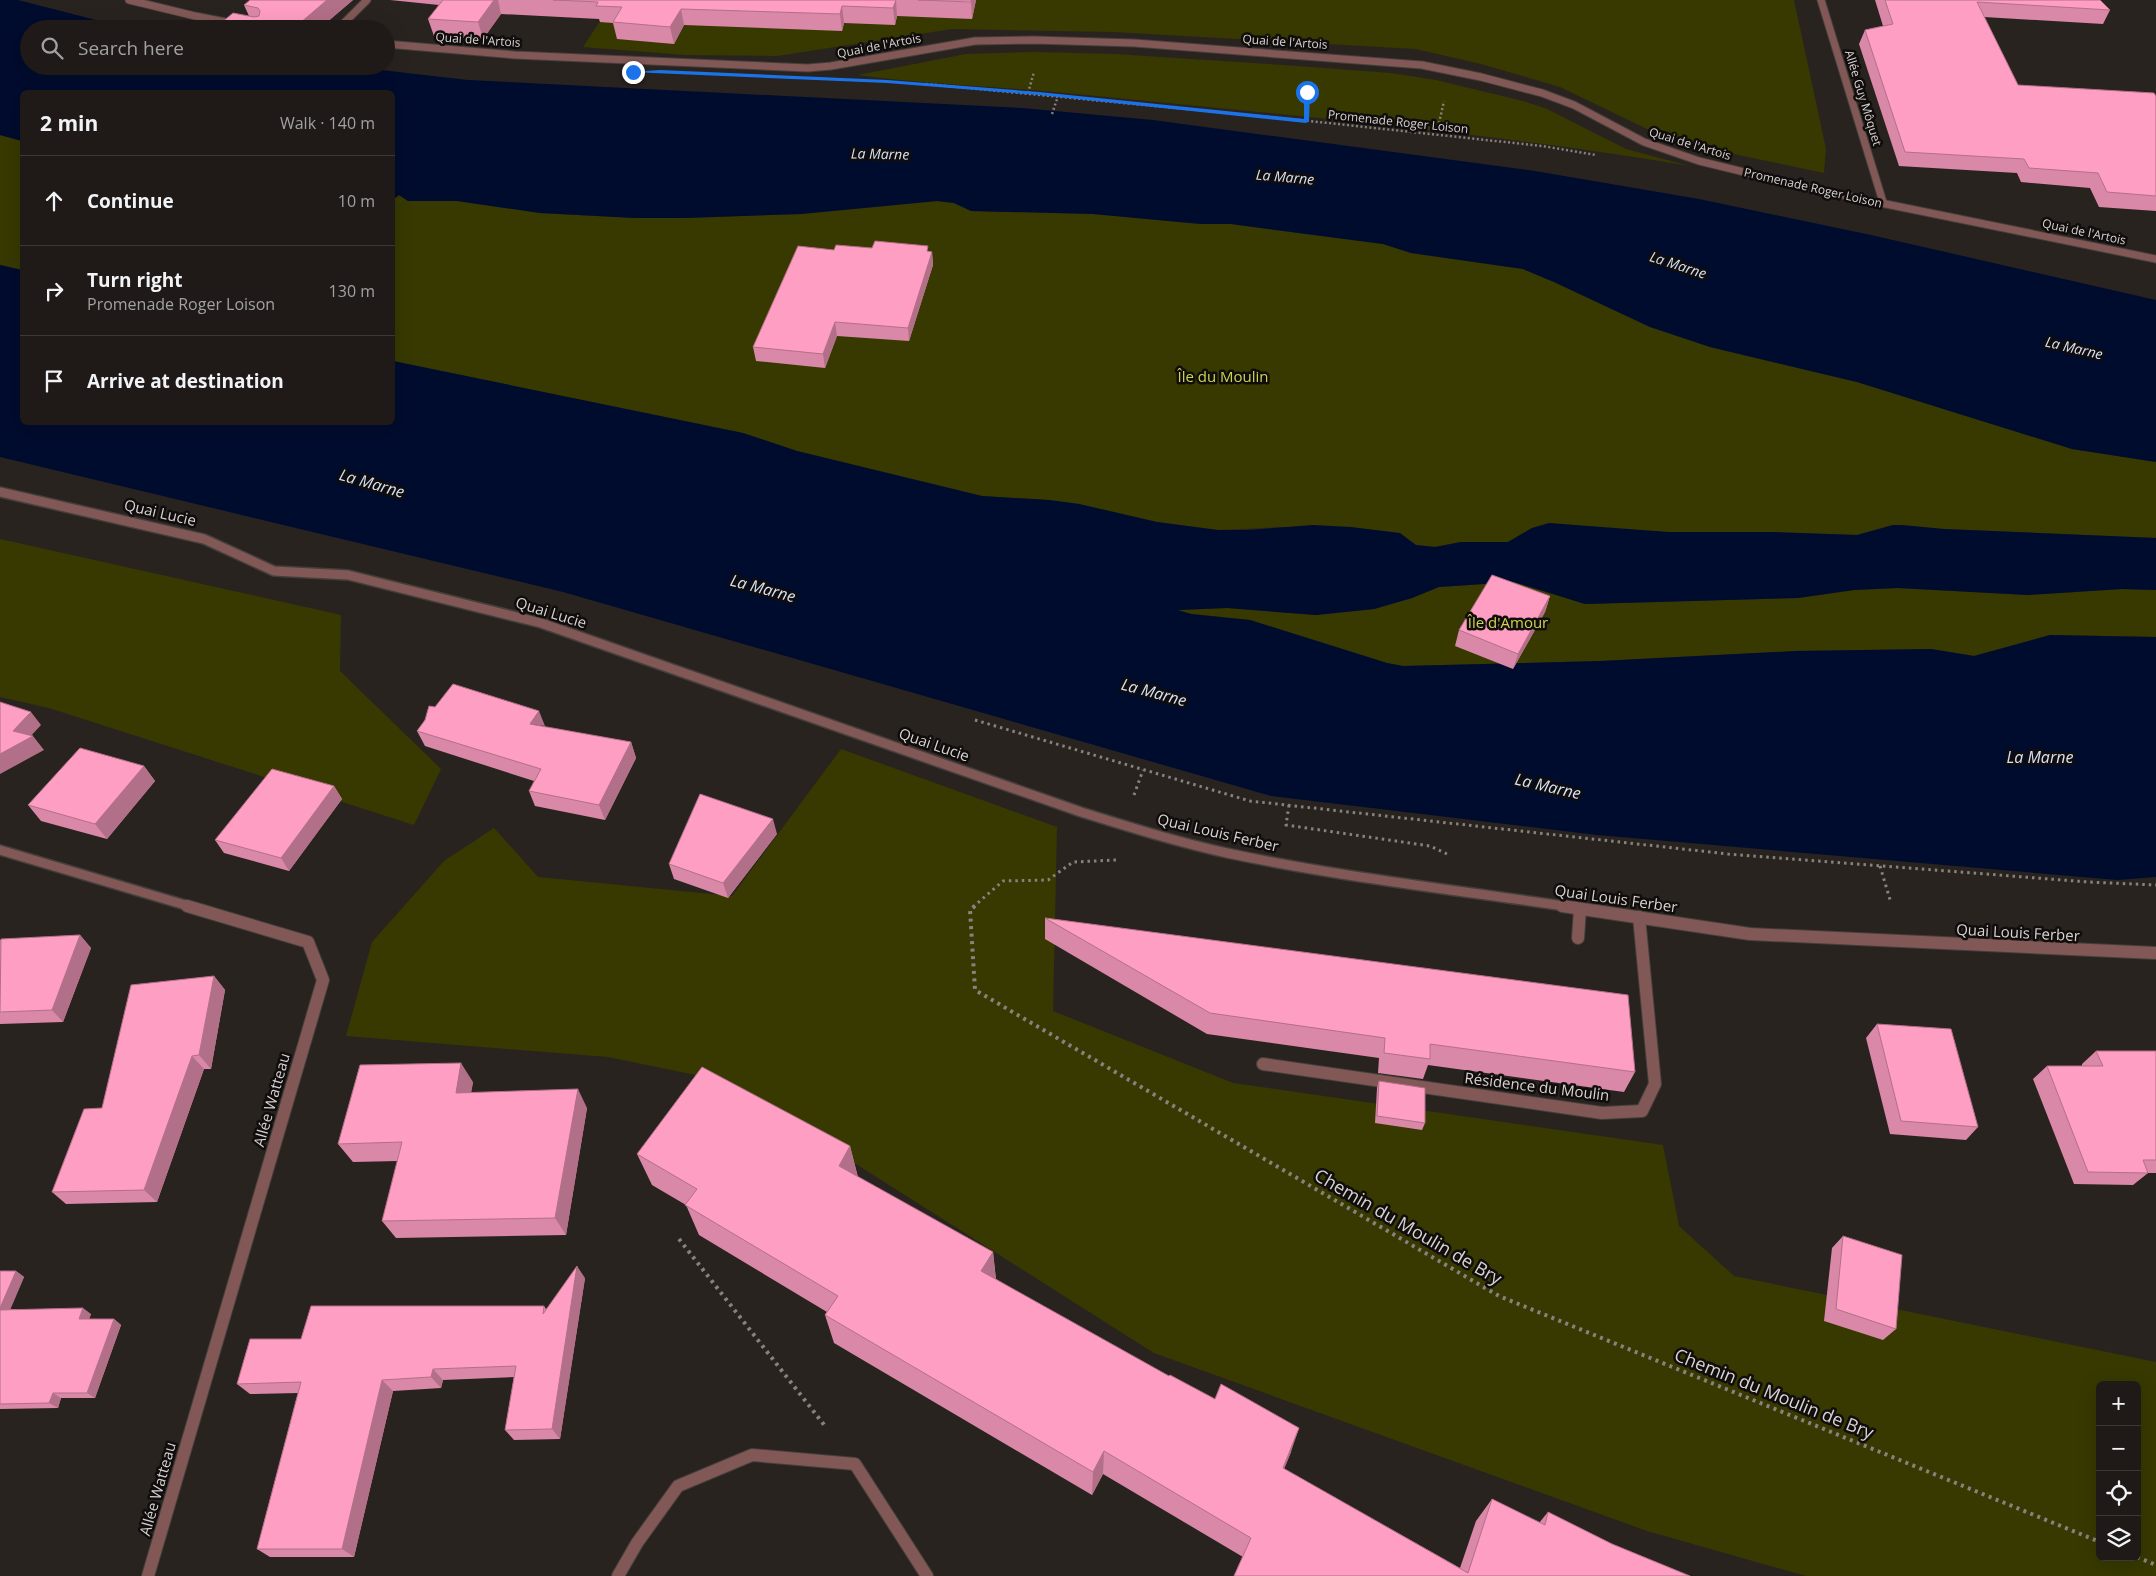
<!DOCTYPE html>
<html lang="en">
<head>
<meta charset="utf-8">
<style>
	body { margin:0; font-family:"Open Sans",sans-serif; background:#2c2725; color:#f1f3f6 }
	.controls { position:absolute; right:15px; bottom:15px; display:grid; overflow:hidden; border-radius:8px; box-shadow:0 5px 20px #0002 }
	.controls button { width:45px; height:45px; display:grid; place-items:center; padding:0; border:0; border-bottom:1px solid #3c3837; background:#1f1a18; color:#f1f3f6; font:25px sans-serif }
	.stop { position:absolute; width:15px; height:15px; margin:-11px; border:4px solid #1a73e8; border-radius:50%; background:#fff }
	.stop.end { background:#1a73e8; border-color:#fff; box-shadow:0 1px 5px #0008 }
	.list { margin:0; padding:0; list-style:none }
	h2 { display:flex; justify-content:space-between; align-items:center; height:65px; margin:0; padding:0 20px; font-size:21px }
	h2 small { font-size:16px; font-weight:400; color:#a1a1a2 }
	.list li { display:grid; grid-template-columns:32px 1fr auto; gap:15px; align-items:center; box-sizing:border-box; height:90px; padding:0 20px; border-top:1px solid #3c3837 }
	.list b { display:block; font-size:19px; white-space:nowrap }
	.list p { margin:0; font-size:16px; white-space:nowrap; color:#a1a1a2 }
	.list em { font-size:16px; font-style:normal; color:#a1a1a2 }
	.icon { flex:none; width:28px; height:28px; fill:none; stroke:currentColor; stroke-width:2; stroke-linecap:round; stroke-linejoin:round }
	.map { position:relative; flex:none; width:2156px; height:1576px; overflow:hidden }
	.search { position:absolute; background:#1f1a18; box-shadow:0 5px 20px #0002; left:20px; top:20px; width:375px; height:55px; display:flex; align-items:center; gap:12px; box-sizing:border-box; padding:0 18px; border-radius:28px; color:#a1a1a2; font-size:19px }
	.panel { position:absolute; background:#1f1a18; box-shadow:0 5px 20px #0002; left:20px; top:90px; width:375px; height:335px; border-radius:8px }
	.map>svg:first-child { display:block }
	.green { fill:#373901; fill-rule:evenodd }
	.water { fill:#000c2e }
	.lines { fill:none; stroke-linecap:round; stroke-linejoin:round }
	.service-casing { stroke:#453f3c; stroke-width:14 }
	.minor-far2-casing { stroke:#453f3c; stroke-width:9 }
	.minor-far1-casing { stroke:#453f3c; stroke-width:12 }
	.minor-casing { stroke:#453f3c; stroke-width:14 }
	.path-far2 { stroke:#87827f; stroke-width:2.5; stroke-dasharray:2 2.5; stroke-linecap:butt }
	.path-far1 { stroke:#87827f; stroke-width:3; stroke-dasharray:2.5 4; stroke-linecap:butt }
	.path { stroke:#87827f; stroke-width:4; stroke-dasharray:3 4.5; stroke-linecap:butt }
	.service { stroke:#815855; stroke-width:12 }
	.minor-far2 { stroke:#815855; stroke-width:7 }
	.minor-far1 { stroke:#815855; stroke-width:9 }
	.minor { stroke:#815855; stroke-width:12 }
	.wall { fill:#da88a7 }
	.shaded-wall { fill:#b26f88 }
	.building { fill:#fe9ec2; stroke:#b26f88 }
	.route { fill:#1a73e8 }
	.labels { text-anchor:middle; stroke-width:5; stroke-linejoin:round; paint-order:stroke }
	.far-street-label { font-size:12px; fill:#d7d3d1; stroke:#100d0c }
	.far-water-label { font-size:14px; font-style:italic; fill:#d6e2f6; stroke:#100d0c }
	.park-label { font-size:15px; fill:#ced451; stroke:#100d0c }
	.street-label { font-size:15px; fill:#d7d3d1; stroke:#100d0c }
	.water-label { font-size:16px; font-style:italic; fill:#d6e2f6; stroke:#100d0c }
	.near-street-label { font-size:18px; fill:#d7d3d1; stroke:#100d0c }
</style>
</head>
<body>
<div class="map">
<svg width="2156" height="1576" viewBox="0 0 2156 1576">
	<rect width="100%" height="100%" fill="#292320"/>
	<!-- green -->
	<path class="green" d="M614 0H1794L1826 149 1824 173 1672 141 1560 87 1481 64 1416 49 1114 32 952 29 777 56 685 55 583 47Z
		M1035 52 1115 54 1283 65 1391 73 1436 80 1523 101 1547 109 1626 149 1690 166C1480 131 1267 113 1055 92 989 86 923 84 858 75L966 54Z
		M0 135 22 141V270L0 265Z
		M399 195 408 201H457L540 213 635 218H685L801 214 937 201 954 203 971 211 1093 214 1201 224H1231L1383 244 1411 253 1523 269 1554 282 1650 327 1710 347 1857 382 2072 449 2156 462V538L1944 529 1901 525H1893L1857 535 1771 532H1668L1532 528 1508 542H1461L1435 547 1416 545 1283 527 1218 530 1157 522 1079 504 1049 500 982 496 797 451 743 433 393 361 392 200Z
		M0 539 341 615 340 671 441 769 414 825 49 708 0 697Z
		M1514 582 1585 604 1798 598 1854 590 1898 588 2028 595 2122 589 2156 590V637L2050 635 1974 656 1931 649 1796 651 1601 661 1403 666 1387 663 1250 620 1191 614 1176 610 1227 608 1316 615 1374 609 1412 598 1438 587Z
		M841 749 1057 827 1053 1011 1233 1083 1663 1145 1679 1226 1734 1276 2156 1362V1576H1806L1647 1531 1154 1353 725 1081 608 1057 346 1036 372 942 444 861 494 828 538 877 732 896ZM2100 1385H2137V1557H2100Z"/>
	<!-- water -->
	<path class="water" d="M0 0H18L131 29H29V66H346L468 80 1023 108 1153 120 1535 171 1699 199 1871 235 2156 300V462L2072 449 1857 382 1710 347 1650 327 1554 282 1523 269 1411 253 1383 244 1231 224H1201L1093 214 971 211 954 203 937 201 801 214 685 218H635L540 213 457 201H408L399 195 393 200 392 92H22V141L0 135Z
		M0 265 22 270V422H392L393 361 743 433 797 451 982 496 1049 500 1079 504 1157 522 1218 530H1249L1313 525 1351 527 1400 533 1416 545 1435 547 1461 542H1508L1532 528 1549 523 1668 532H1771L1857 535 1893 525H1901L1944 529 2156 538V590L2122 589 2028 595 1898 588 1854 590 1798 598 1585 604 1514 582 1439 587 1412 598 1374 609 1316 615 1227 608 1178 610 1191 614 1250 620 1387 663 1403 666 1601 661 1796 651 1931 649 1974 656 2050 635 2156 637V877L2117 880 1597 835 1271 796 563 592 0 457Z"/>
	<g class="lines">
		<defs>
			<path id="service" d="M1578 938 1580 909
				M1263 1064 1602 1113 1642 1111 1655 1084 1639 917
				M618 1576 637 1543 678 1486 752 1455 855 1464 927 1576"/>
			<path id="minor-far2" d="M129 0 195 16 262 29
				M1821 0 1883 202
				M338 29 367 0
				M386 44 515 55 808 68 831 66 975 41 1034 40 1134 43 1422 65 1481 77 1542 93 1574 105 1644 142 1699 161 1822 191 2156 259"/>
			<path id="minor-far1" d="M0 492 204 539 274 571 348 575 541 623 1081 812C1129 827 1177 842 1227 853 1340 877 1456 890 1571 907
				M0 850 192 907"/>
			<path id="minor" d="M1562 906 1750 934 2156 953
				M148 1576 323 980 308 942 187 906"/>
		</defs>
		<!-- service casing -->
		<use href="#service" class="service-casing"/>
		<!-- minor-far2 casing -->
		<use href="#minor-far2" class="minor-far2-casing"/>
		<!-- minor-far1 casing -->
		<use href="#minor-far1" class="minor-far1-casing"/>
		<!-- minor casing -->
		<use href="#minor" class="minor-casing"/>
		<!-- path-far2 -->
		<path class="path-far2" d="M926 84 1300 120 1542 146 1596 155
			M1028 93 1034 72
			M1052 114 1058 96
			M1306 121 1307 88
			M1437 132 1444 101"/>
		<!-- path-far1 -->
		<path class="path-far1" d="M975 720 1250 801 1728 854 2088 882 2156 885
			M1134 795 1143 770
			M1289 805 1286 825 1430 846 1447 854
			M1880 866 1891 903
			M973 907 1003 881 1048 880 1073 862 1116 860"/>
		<!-- path -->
		<path class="path" d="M975 906 970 910 975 990 1499 1296 2100 1542
			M679 1239 825 1426
			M2137 1557 2156 1565"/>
		<!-- service -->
		<use href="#service" class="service"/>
		<!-- minor-far2 -->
		<use href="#minor-far2" class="minor-far2"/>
		<!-- minor-far1 -->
		<use href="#minor-far1" class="minor-far1"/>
		<!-- minor -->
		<use href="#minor" class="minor"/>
	</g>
	<!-- wall -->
	<path class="wall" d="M353 0 319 29H214L249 16 244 5Z
		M390 0H976L972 19 897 16 895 25 844 23 842 31 684 25 674 44 617 39 613 23 600 22 599 19 501 14 483 39 434 36 428 19 439 5Z
		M1875 0H2100L2110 10 2103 24 1984 17 2018 85 2156 96V211L2099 207 2090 188 2021 182 2017 173 1899 166 1859 44 1865 30 1883 26Z
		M872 248 932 252 933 265 909 341 837 336 825 368 756 361 753 347 834 250Z
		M1550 596 1545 612 1513 669 1455 646 1459 630Z
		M545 727 631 742 636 758 605 820 535 806 529 791 534 781 425 746 417 731Z
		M144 766 155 781 107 839 41 821 28 805Z
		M334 786 342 799 289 871 224 853 215 840Z
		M777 834 728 898 674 879 669 864Z
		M1045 918 1635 1072 1624 1092 1428 1065 1423 1079 1378 1073 1379 1058 1207 1034 1045 939Z
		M80 935 91 948 63 1022 0 1024V940Z
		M214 976 225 990 211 1069H204L157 1202 66 1204 52 1192 102 1108Z
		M1877 1024 1978 1127 1966 1140 1890 1134 1866 1038Z
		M2096 1051H2156V1173H2148L2133 1185 2074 1184 2033 1079 2047 1066H2082V1064Z
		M1379 1081 1425 1123 1422 1130 1375 1123 1377 1088Z
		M473 1082 471 1092 587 1108 566 1235 396 1238 382 1221 398 1161 353 1162 338 1144Z
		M850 1146 858 1177 993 1252 996 1279 1291 1452 1284 1469 1460 1568 1476 1521 1492 1499 1539 1523 1548 1512 1612 1544 1690 1576H1234L1243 1557 1103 1474 1092 1495 834 1343 825 1315 827 1312 699 1235 686 1205 652 1185 637 1154Z
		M1843 1236 1896 1329 1883 1340 1824 1321 1832 1248Z
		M0 1271H16L24 1277 10 1309 91 1314 89 1319H114L121 1325 95 1398H61L58 1408 0 1409Z
		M585 1278 560 1439 514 1440 505 1430 514 1377 443 1380 441 1388 393 1391 354 1557H270L257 1549 298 1393 250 1394 237 1384 301 1339 544 1306 546 1309Z"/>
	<!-- shaded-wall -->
	<path class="shaded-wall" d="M327 0H353L319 29H293Z
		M494 0H498L501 14 483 39 478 22Z
		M896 0 897 16 895 25 893 8Z
		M971 0H976L972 19 971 2Z
		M842 6 844 23 842 31 840 14Z
		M681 9 684 25 674 44 670 27Z
		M932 252 933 265 909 341 908 328Z
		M835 322 837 336 825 368 823 354Z
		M1550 596 1545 612 1513 669 1518 654Z
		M539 711 545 726 530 724Z
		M31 712 41 725 29 738 33 736 44 750 0 774V754L13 731Z
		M631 742 636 758 605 820 599 805Z
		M144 766 155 781 107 839 95 824Z
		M334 786 342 799 289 871 281 858Z
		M773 819 777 834 728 898 723 883Z
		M80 935 91 948 63 1022 52 1010Z
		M214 976 225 990 211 1069 199 1055Z
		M192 1056 204 1069 157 1202 144 1190Z
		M461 1063 473 1082 468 1112 456 1093Z
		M578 1089 587 1108 566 1235 555 1218Z
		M850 1146 858 1178 839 1166Z
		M993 1252 996 1281 981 1271Z
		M577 1266 585 1278 560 1439 552 1429Z
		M16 1271 24 1277 8 1315 0 1310V1308Z
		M83 1308 91 1314 87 1325 79 1319Z
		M114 1319 121 1325 95 1398 87 1393Z
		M433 1369 443 1380 441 1388 431 1377Z
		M382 1380 393 1391 354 1557 342 1549Z
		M53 1393 61 1398 58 1408 49 1403Z
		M1299 1428 1291 1452 1275 1491 1283 1468Z
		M1104 1451 1103 1474 1092 1495 1093 1472Z"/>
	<!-- building -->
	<path class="building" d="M250 0H327L293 29H214L233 13 254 17 259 16 260 11 258 8 244 5Z
		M443 0H494L478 22 428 19Z
		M553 0H896L893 8 842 6 840 14 681 9 670 27 613 22 622 7 596 6 598 2Z
		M918 0H971V2Z
		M1885 0H2100L2110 10 1977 2 2018 85 2154 93 2156 96V196L2107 192 2098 173 2029 168 2024 159 1905 152 1865 30 1893 24Z
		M875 241 928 246 927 251 932 252 908 328 835 322 823 354 753 347 798 246 834 250 836 245 872 248Z
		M1492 575 1550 596 1518 654 1459 630Z
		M453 684 539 711 530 724 631 742 599 805 529 791 541 769 417 731 425 720 429 706 435 707Z
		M0 702 31 712 13 731 33 736 0 754Z
		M80 748 144 766 95 824 28 805Z
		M272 769 334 786 281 858 215 840Z
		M700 794 773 819 723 883 669 864Z
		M1045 918 1628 995 1635 1072 1430 1044V1059L1384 1053 1385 1038 1210 1013Z
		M80 935 52 1010 0 1012 1 939Z
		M214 976 199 1055 192 1056 144 1190 52 1192 84 1109 102 1108 131 985Z
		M1877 1024 1951 1029 1978 1127 1901 1121Z
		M2096 1051H2156V1160H2143L2148 1173 2088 1172 2047 1066H2103Z
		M461 1063 456 1093 578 1089 555 1218 382 1221 402 1142 338 1144 360 1065Z
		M702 1067 850 1146 839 1166 993 1252 981 1271 1169 1376 1170 1375 1215 1399 1221 1384 1299 1428 1283 1468 1468 1573 1492 1499 1545 1525 1548 1512 1612 1544 1690 1576H1234L1251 1538 1104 1451 1093 1472 825 1315 838 1296 685 1205 697 1189 637 1154Z
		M1379 1081 1425 1088V1123L1377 1116Z
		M1843 1236 1902 1255 1896 1329 1836 1309Z
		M577 1266 552 1429 505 1430 516 1366 433 1369 431 1377 382 1380 342 1549H257L301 1382 237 1384 250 1339H301L311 1306H544L543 1314Z
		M0 1271H16L0 1308Z
		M83 1308 79 1319H114L87 1393H53L49 1403 0 1404V1310Z"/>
	<!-- route -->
	<path class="route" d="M660 70 887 80 1039 92 1304 119V92L1307 91 1310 92 1309 121 1306 123 1039 95 887 83 630 72Z"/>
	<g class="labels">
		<!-- far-street labels -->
		<g class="far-street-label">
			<text transform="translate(478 40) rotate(4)" y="4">Quai de l'Artois</text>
			<text transform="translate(1285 42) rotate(4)" y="4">Quai de l'Artois</text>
			<text transform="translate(879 46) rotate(-11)" y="4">Quai de l'Artois</text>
			<text transform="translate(1863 98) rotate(73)" y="4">Allée Guy Môquet</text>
			<text transform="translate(1398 122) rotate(6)" y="4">Promenade Roger Loison</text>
			<text transform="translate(1690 144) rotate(17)" y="4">Quai de l'Artois</text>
			<text transform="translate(1813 188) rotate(13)" y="4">Promenade Roger Loison</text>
			<text transform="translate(2084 232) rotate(12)" y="4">Quai de l'Artois</text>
		</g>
		<!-- far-water labels -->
		<g class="far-water-label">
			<text transform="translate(880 154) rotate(1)" y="5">La Marne</text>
			<text transform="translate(1285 177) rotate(5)" y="5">La Marne</text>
			<text transform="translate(1678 265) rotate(18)" y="5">La Marne</text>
			<text transform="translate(2074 348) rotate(13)" y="5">La Marne</text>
		</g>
		<!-- park labels -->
		<g class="park-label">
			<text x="1223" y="382">Île du Moulin</text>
			<text x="1508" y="628">Île d'Amour</text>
		</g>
		<!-- street labels -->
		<g class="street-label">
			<text transform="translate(160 513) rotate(13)" y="5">Quai Lucie</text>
			<text transform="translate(551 613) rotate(17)" y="5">Quai Lucie</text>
			<text transform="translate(934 745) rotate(19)" y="5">Quai Lucie</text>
			<text transform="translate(1218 833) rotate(13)" y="5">Quai Louis Ferber</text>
			<text transform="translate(1616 899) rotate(8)" y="5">Quai Louis Ferber</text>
			<text transform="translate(2018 933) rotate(3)" y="5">Quai Louis Ferber</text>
			<text transform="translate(1537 1087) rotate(7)" y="5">Résidence du Moulin</text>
			<text transform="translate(272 1100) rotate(-74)" y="5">Allée Watteau</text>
			<text transform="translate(158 1489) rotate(-74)" y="5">Allée Watteau</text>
		</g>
		<!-- water labels -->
		<g class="water-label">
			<text transform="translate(372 483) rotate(16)" y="6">La Marne</text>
			<text transform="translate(763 588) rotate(15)" y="6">La Marne</text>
			<text transform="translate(1154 692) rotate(15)" y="6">La Marne</text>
			<text x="2040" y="763">La Marne</text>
			<text transform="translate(1548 786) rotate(13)" y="6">La Marne</text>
		</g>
		<!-- near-street labels -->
		<g class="near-street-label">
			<text transform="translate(1408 1227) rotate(30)" y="6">Chemin du Moulin de Bry</text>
			<text transform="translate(1774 1394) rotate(22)" y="6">Chemin du Moulin de Bry</text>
		</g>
	</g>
</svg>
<div class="controls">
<button>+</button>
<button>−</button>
<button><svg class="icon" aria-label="locate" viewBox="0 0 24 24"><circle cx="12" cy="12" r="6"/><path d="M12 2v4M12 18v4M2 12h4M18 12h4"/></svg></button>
<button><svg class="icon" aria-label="layers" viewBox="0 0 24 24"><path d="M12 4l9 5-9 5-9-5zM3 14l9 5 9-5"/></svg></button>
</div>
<div class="stop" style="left:1307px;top:92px"></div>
<div class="stop end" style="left:633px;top:72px"></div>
<div class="search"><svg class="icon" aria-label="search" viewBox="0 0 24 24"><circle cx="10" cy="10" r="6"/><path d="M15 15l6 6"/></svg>Search here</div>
<section class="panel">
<h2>2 min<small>Walk · 140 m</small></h2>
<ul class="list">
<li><svg class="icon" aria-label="ahead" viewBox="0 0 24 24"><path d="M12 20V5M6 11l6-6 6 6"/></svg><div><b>Continue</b></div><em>10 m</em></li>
<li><svg class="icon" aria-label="right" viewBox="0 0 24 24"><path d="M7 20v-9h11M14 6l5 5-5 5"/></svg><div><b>Turn right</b><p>Promenade Roger Loison</p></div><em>130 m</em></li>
<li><svg class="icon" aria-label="arrive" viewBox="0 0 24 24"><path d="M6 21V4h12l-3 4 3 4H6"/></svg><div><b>Arrive at destination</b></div></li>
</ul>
</section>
</div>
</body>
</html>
